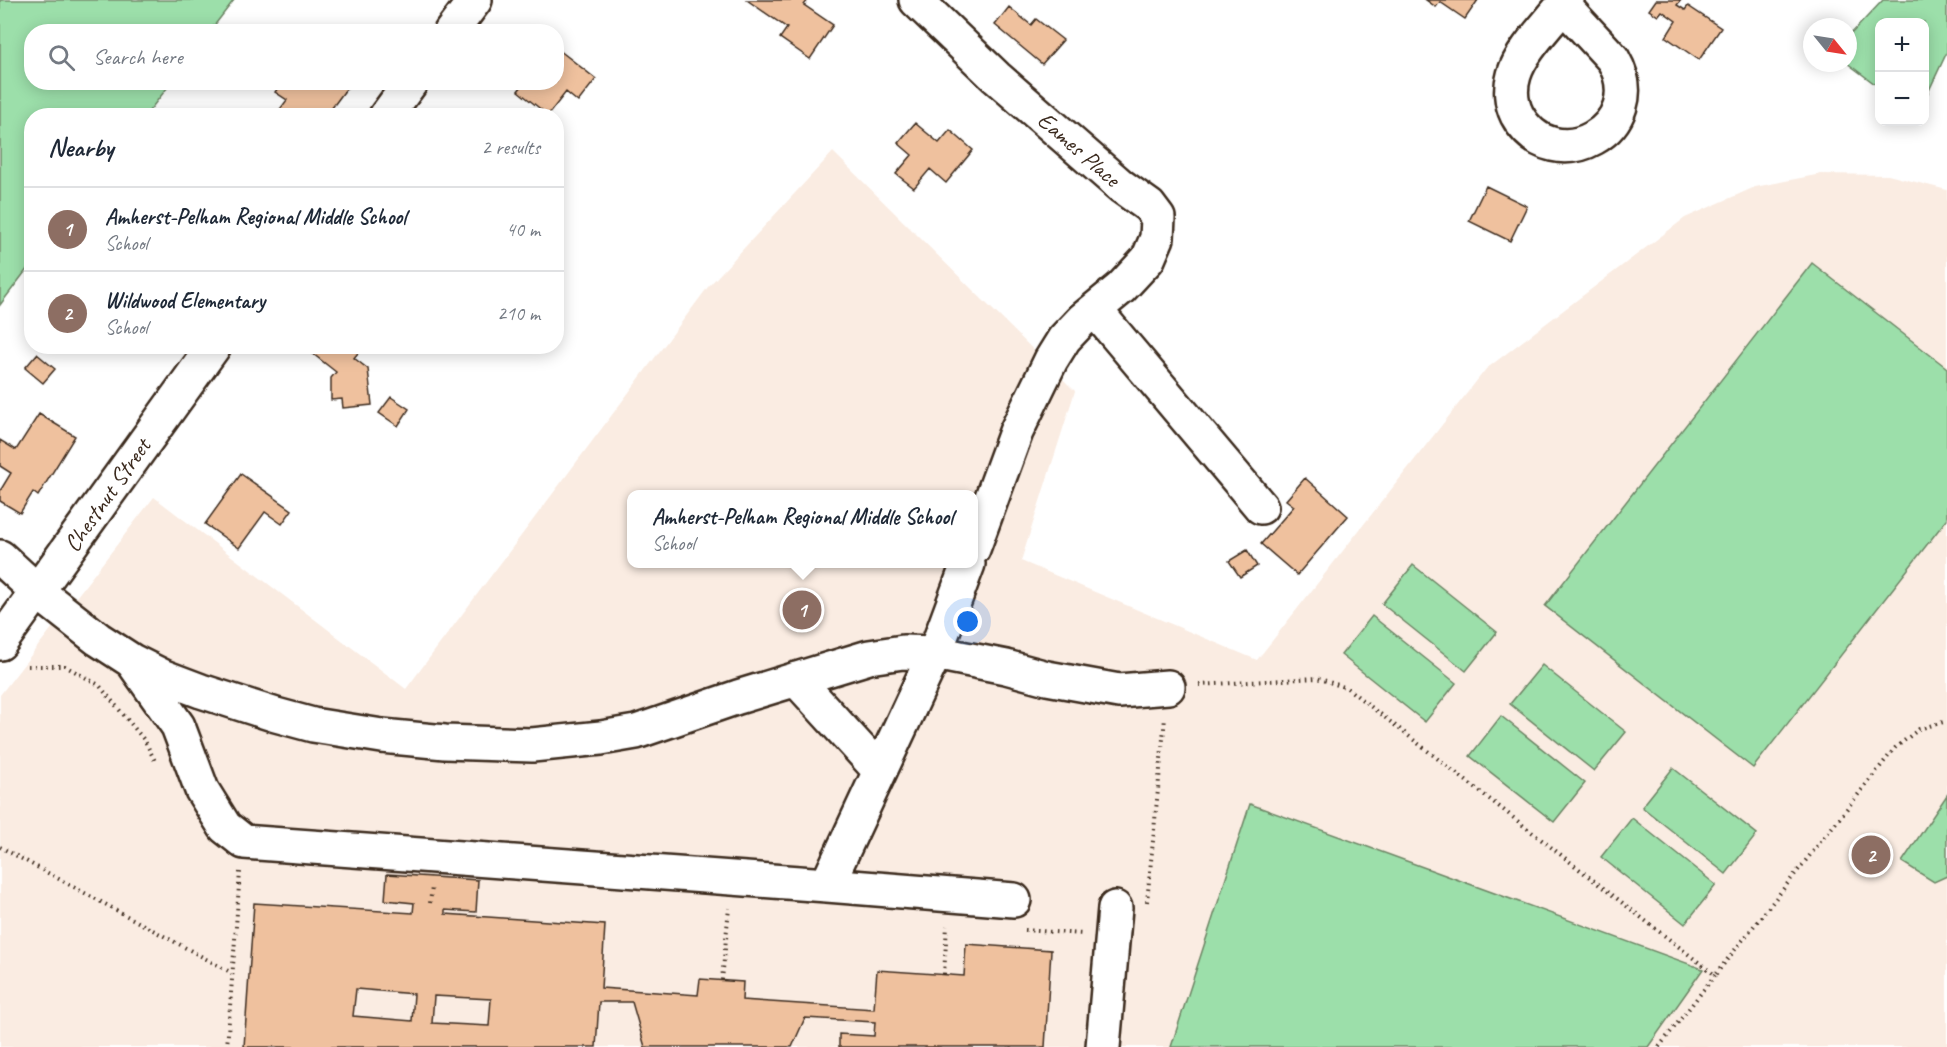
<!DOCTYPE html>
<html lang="en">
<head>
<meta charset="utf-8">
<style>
	body { margin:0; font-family:Caveat,sans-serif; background:#f2f2f3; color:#1f2937 }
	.controls { position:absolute; right:18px; top:18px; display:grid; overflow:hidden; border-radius:12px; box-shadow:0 3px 15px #0003 }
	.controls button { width:54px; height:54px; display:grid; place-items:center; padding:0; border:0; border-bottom:2px solid #e0e1e3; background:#fff; color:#1f2937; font:30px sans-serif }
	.compass { position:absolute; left:1803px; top:18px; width:54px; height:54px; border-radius:50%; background:#fff; box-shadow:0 3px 15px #0003; rotate:120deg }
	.you { position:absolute; left:968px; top:622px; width:21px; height:21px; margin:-15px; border:4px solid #fff; border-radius:50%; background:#1a73e8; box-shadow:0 0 0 9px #1a73e833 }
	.badge { display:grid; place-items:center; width:39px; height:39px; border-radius:50%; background:#0f766e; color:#fff; font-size:20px; font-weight:700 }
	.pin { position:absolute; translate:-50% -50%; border:3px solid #fff; box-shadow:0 2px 6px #0006 }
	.popup { position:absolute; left:627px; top:490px; width:351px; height:78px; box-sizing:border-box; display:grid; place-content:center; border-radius:12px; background:#fff; filter:drop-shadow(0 2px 4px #0005); font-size:20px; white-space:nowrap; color:#747a83 }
	.popup b { font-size:22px; color:#1f2937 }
	.popup::after { content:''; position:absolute; left:50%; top:100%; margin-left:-12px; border:12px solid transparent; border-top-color:#fff }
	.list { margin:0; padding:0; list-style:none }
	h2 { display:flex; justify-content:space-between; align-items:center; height:78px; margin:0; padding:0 24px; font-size:26px }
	h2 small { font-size:20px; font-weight:400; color:#747a83 }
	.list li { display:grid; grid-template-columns:39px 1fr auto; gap:18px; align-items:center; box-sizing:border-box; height:84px; padding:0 24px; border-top:2px solid #e0e1e3 }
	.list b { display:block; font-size:22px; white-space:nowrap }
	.list p { margin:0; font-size:20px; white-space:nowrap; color:#747a83 }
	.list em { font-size:20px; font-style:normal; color:#747a83 }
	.icon { flex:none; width:33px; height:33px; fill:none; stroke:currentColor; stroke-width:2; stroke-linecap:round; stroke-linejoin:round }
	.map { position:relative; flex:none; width:1947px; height:1047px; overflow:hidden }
	.search { position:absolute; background:#fff; box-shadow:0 3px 15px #0003; left:24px; top:24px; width:540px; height:66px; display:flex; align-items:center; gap:15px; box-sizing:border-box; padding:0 21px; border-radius:24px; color:#747a83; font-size:22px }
	.panel { position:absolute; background:#fff; box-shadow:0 3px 15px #0003; left:24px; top:108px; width:540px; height:246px; border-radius:24px }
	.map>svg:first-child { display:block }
	.built { fill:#faece2; fill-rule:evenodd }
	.green { fill:#9cdfaa; stroke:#6c8464; stroke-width:1.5 }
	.building { fill:#efc19e; stroke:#3b2a1e; stroke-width:1.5; fill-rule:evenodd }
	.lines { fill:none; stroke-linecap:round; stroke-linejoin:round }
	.minor-casing { stroke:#3b2a1e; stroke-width:38 }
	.path { stroke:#3b2a1e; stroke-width:4; stroke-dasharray:1.5 4.5; stroke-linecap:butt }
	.minor { stroke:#fff; stroke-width:33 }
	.labels { text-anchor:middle; stroke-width:5; stroke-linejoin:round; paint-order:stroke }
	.street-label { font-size:24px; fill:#3b2a1e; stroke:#fff }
</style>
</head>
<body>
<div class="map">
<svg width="1947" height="1047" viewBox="0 0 1947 1047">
	<rect width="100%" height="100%" fill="#fff"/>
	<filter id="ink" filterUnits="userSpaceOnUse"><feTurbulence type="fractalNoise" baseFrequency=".0167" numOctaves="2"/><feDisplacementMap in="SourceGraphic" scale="12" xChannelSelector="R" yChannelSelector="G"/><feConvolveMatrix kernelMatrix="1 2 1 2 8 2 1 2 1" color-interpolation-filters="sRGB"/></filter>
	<g filter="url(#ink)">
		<!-- built -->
		<path class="built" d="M833 152 1075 391 1021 561 1257 660 1486 369 1685 218 1755 187 1821 174 1888 175 1947 190V1047H0V695L154 497 406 689 708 287ZM631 494H973V564H631Z"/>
		<!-- green -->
		<path class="green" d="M0 0H234L210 31 32 32V82L171 83 146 115 32 116 31 264 0 305Z
			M1883 0H1947V52L1925 99 1924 22H1880L1879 87 1847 63 1848 37Z
			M1812 263 1947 368V519L1753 768 1545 606Z
			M1413 565 1497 632 1466 671 1382 604Z
			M1372 616 1456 683 1425 722 1341 655Z
			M1542 665 1626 732 1594 771 1510 704Z
			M1501 716 1585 783 1554 822 1470 756Z
			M1673 768 1757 834 1726 874 1642 807Z
			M1947 795V876L1934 882 1902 862Z
			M1250 804 1703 969 1648 1047H1171Z
			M1632 818 1716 885 1685 924 1601 857Z"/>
		<!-- building -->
		<path class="building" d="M747 0H808L804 5 833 25 810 59 780 38 787 28Z
			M1426 0H1478L1465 19 1440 2 1436 7Z
			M1656 0H1681L1677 5 1685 10 1688 6 1721 28 1699 60 1666 37 1676 21 1662 11 1658 16 1649 10Z
			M1009 7 1031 25 1036 19 1063 40 1042 64 995 25Z
			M559 50 596 79 578 102 566 92 548 115 518 91 525 82H556V54Z
			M282 82H346L349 85 326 116H275L287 100 275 92Z
			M915 123 939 143 950 130 973 150 946 183 930 169 914 188 896 174 912 155 898 143Z
			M1486 186 1527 206 1510 241 1469 221Z
			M303 346 362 348 354 358 368 369 372 405 343 408 342 399 331 400V378L336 372Z
			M37 354 55 369 43 383 25 368Z
			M391 397 409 409 398 426 379 413Z
			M39 414 75 436 38 496 33 492 20 513 0 501V491L11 473 0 466V440L16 450Z
			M241 474 292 510 282 524 265 512 239 548 205 524Z
			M1305 478 1348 516 1297 575 1261 544 1294 506 1286 500Z
			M1247 550 1257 566 1240 577 1229 561Z
			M387 874 478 880 476 912 445 910V914L605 925 601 988 698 995 700 979 743 982 742 1000 874 1009 877 970 964 976 966 944 1051 950 1045 1047H839V1034L874 1036 875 1022 805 1018 792 1047H645L632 1002H599L596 1047H244L254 903 413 913 414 903 385 900ZM356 989 414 994 412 1021 353 1016ZM434 996 491 999 489 1026 432 1023Z"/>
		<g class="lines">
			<defs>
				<path id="minor" d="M916 0 996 77 1121 186 1149 206 1158 218 1157 238 1148 259 1121 288 1082 320 1064 339 1051 360 1016 432 973 549
					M1563 5 1613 59C1653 128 1553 182 1517 115 1511 103 1510 88 1514 75 1521 51 1548 25 1563 5L1567 0
					M451 32 475 0
					M386 116 411 82
					M1095 310 1261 507
					M0 557 38 592 98 639 132 661 164 677 201 691 276 715 313 725 382 736 445 742 532 745 601 738 636 732 738 697 869 657 903 652 935 653 968 564
					M0 643 214 346
					M132 661 178 726 202 790 225 827 244 842 827 885 935 653 1006 667 1047 678 1119 691 1168 687
					M796 679 880 771
					M827 885 1014 900
					M1103 1047 1115 908"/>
			</defs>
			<!-- minor casing -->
			<use href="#minor" class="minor-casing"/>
			<!-- path -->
			<path class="path" d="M28 666H65L99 685 145 741 155 761
				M1199 685 1317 678 1347 688 1715 975 1895 748 1919 729 1947 721
				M0 847 232 973
				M1147 902 1165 718
				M430 903 432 887
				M1025 930 1083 934
				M944 974 947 926
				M722 980 729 908
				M227 1047 240 872
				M1659 1047 1715 975"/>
			<!-- minor -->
			<use href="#minor" class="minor"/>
		</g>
	</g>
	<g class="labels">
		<!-- street labels -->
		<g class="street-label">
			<text transform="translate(1079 149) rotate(41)" y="8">Eames Place</text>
			<text transform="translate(107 495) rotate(-55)" y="8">Chestnut Street</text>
		</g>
	</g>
</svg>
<div class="controls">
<button>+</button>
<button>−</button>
</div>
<svg class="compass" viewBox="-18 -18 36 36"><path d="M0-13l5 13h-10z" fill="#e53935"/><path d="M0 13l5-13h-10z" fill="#747a83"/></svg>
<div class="you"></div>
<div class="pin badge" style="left:802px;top:610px;background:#8d6e63">1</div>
<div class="popup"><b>Amherst-Pelham Regional Middle School</b>School</div>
<div class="pin badge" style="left:1871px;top:855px;background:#8d6e63">2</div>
<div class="search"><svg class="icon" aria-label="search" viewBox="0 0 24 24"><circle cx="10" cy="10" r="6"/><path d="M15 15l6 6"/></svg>Search here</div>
<section class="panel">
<h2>Nearby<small>2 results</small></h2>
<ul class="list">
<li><span class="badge" style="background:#8d6e63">1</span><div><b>Amherst-Pelham Regional Middle School</b><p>School</p></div><em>40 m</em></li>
<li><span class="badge" style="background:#8d6e63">2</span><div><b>Wildwood Elementary</b><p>School</p></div><em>210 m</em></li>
</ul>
</section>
</div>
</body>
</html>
